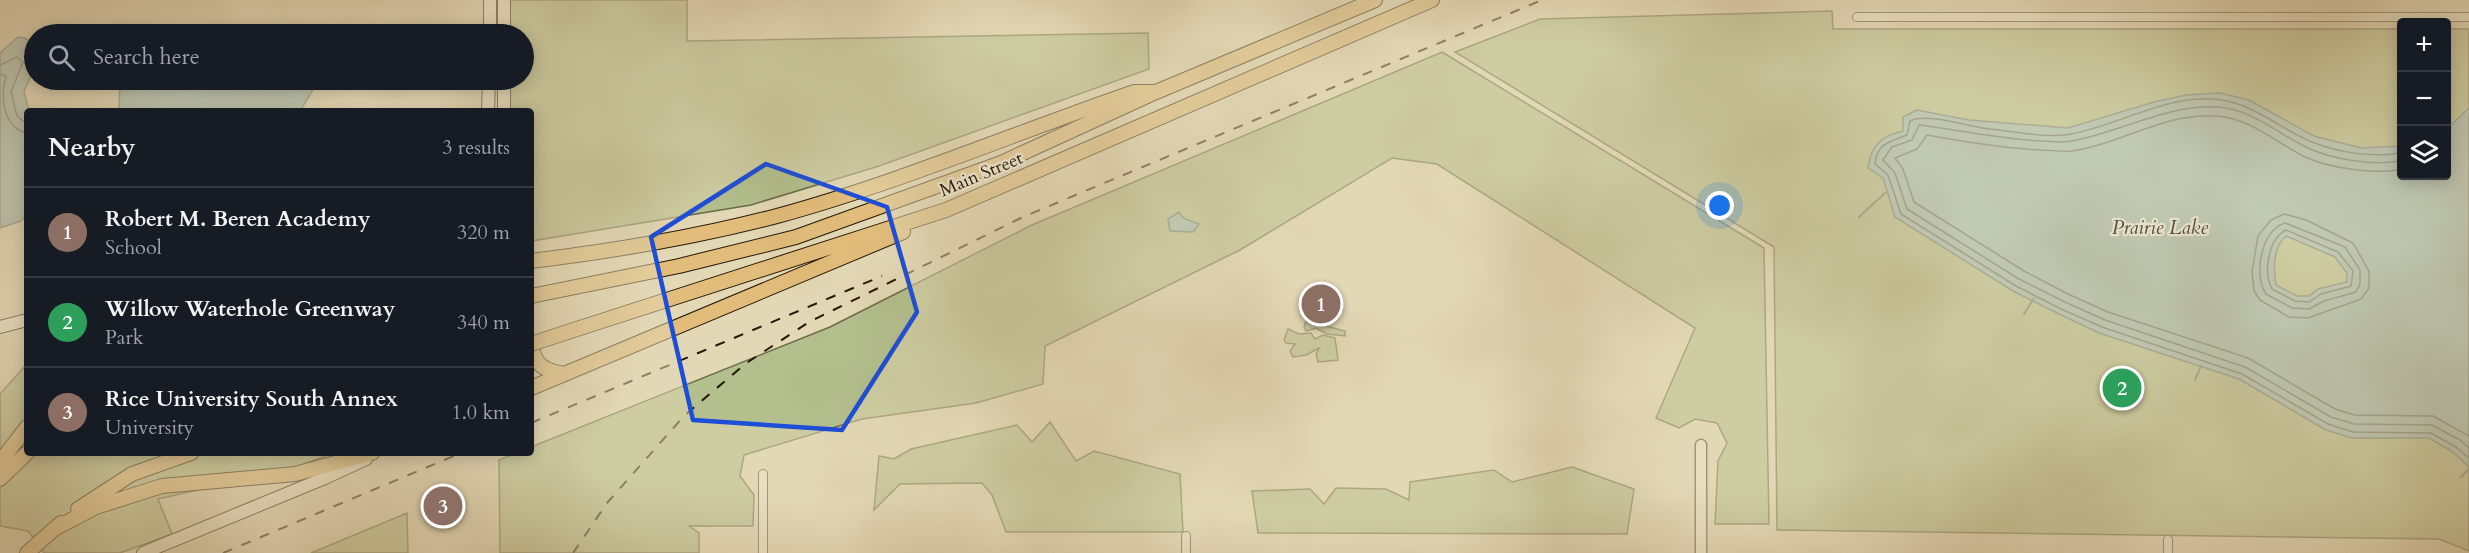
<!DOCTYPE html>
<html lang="en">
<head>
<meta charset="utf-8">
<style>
	body { margin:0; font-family:Cardo,serif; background:#242831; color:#f1f3f6 }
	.controls { position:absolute; right:18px; top:18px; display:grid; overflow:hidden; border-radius:6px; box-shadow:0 3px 15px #0003 }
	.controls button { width:54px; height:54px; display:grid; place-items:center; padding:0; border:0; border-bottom:2px solid #363941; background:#171b24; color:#f1f3f6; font:30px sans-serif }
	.you { position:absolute; left:1720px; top:206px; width:21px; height:21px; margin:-15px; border:4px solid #fff; border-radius:50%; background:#1a73e8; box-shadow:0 0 0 9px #1a73e833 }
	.badge { display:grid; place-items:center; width:39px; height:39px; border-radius:50%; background:#1a73e8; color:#fff; font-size:20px; font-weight:700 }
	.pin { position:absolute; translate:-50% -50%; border:3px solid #fff; box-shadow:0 2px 6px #0006 }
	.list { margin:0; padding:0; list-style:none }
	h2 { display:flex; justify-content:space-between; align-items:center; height:78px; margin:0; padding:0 24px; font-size:26px }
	h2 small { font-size:20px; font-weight:400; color:#9ea1a6 }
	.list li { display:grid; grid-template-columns:39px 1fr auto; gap:18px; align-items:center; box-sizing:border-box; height:90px; padding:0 24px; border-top:2px solid #363941 }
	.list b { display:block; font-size:22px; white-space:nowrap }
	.list p { margin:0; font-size:20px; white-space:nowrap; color:#9ea1a6 }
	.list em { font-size:20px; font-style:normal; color:#9ea1a6 }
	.icon { flex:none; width:33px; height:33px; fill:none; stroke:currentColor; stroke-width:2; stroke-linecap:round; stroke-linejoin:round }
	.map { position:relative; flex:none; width:2469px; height:553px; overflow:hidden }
	.search { position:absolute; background:#171b24; box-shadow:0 3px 15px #0003; left:24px; top:24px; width:510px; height:66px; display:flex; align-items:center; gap:15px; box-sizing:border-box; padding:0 21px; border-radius:33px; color:#9ea1a6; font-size:22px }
	.panel { position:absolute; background:#171b24; box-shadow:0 3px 15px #0003; left:24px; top:108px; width:510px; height:348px; border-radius:6px }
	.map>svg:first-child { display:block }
	.green { fill:#b3bf8d; stroke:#6c6b49; stroke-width:1.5 }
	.water { fill:#98b8b6; stroke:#6a786f; stroke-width:1.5; fill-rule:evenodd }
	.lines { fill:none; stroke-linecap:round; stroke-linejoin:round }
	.shore { stroke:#5e685e; stroke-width:1.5 }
	.stream { stroke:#6a786f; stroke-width:2 }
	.minor-casing { stroke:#544731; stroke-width:10 }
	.tertiary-casing { stroke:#544731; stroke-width:13 }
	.secondary-casing { stroke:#241705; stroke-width:14 }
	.trunk-casing { stroke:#241705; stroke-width:16 }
	.minor { stroke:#ede6cf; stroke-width:8 }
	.tertiary { stroke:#ede6cf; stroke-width:10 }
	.secondary { stroke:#ede6cf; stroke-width:12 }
	.trunk { stroke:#e2bc7a; stroke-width:14 }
	.rail { stroke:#241705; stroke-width:2; stroke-dasharray:10 10; stroke-linecap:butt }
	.trunk-bridge-casing { stroke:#241705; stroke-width:16; stroke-linecap:butt }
	.trunk-bridge { stroke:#e2bc7a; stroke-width:14 }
	.marked { fill:none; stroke:#1d4ed8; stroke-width:4.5; stroke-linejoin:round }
	.labels { text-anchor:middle; stroke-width:4.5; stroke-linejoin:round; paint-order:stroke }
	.street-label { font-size:18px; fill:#241705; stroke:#ede6cf }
	.water-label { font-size:20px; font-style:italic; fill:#4d4f43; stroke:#ede6cf }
</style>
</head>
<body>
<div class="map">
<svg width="2469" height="553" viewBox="0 0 2469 553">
	<rect width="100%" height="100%" fill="#e3d8b5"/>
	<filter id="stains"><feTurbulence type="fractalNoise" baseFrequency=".00333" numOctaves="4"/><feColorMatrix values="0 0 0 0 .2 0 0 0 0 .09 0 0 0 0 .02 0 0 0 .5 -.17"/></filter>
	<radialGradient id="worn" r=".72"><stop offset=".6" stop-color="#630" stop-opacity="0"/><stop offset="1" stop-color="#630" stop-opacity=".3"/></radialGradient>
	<!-- green -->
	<path class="green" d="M510 0H687V41L1148 33 1149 69 879 166 751 205 531 241V111H510V80H524V34H510Z
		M1832 11 1833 29H2401L2402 176H2446L2447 29H2469V551L2439 539 1777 530 1774 247 1455 52 1540 19Z
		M1442 52 1764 248 1769 524H1715L1718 461 1727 443 1717 423 1695 419 1679 428 1656 418 1695 328 1437 164 1392 158 1240 250 1045 346 1043 384 976 403 862 419 744 455 740 476 754 495 753 526H689L699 533V553H500L499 460 516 453H531V447L830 327 1032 225Z
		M1318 320 1326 326 1345 331V336L1327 334 1316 328 1306 331 1304 327 1306 322Z
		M1288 329 1299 334 1311 333 1315 339 1323 335 1335 338 1338 360 1318 362 1316 354 1319 348 1306 355 1293 357 1290 351 1295 344 1286 343 1284 340Z
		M27 364V453H333L294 468 158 499 172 534 120 553H44L28 531 0 526V394Z
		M1050 422 1076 461 1094 451 1180 474 1183 532H1006L992 495 982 483 900 484 874 510 879 456 894 459 911 449 1017 425 1032 442Z
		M1572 467 1634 489 1627 534 1258 533 1252 491 1310 489 1324 504 1336 488 1386 489 1409 500 1410 482 1494 470 1512 482Z
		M407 513 408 553H311Z"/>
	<!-- water -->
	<path class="water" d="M18 37 27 39 32 53V74L24 91 29 111 27 214 21 221 0 228V53Z
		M120 80H319L300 111H119Z
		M2220 93 2249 100 2314 136 2361 148 2401 146 2402 176H2446L2447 129 2469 108V467L2453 452 2429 438H2352L2326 430 2239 379 2099 333 2059 314 2013 291 1895 217 1883 178 1868 168C1871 145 1881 136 1903 131V117L1917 110 1969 120 2068 128 2154 102 2186 95ZM2286 236 2335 257 2347 273V282L2318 289 2309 296H2297L2276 285C2273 269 2273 247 2286 236Z
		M1179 212 1183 218 1199 224 1193 232 1170 231 1168 219Z"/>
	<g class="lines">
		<!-- shore -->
		<path class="shore" d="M0 65 17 57 23 62 11 92 17 116 27 124
			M0 74 6 76C0 96 3 128 27 133
			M2402 152C2375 159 2337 152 2312 142 2280 129 2257 106 2222 100 2171 92 2120 125 2071 134 2046 139 2015 131 1989 129 1971 127 1924 112 1910 121L1907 135C1890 142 1877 143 1875 164L1888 175 1901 214 2016 286 2061 309 2102 327 2242 374 2328 424 2353 432 2431 433 2456 447 2469 458
			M2402 160C2377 167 2331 159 2308 148 2278 134 2252 109 2218 107 2167 104 2121 132 2072 141 2063 143 2051 141 2041 141 1999 139 1960 130 1919 125L1912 140 1892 147 1883 160 1895 173 1907 209 2019 279 2065 302 2105 320 2245 367 2331 417 2354 424 2432 425 2460 440 2469 448
			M2402 169C2376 175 2327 168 2303 156 2276 142 2249 118 2217 116 2166 112 2121 144 2072 151 2062 152 2050 150 2040 150 2002 148 1965 142 1927 135L1917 149 1895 158 1903 169 1914 202 2024 271 2068 294 2108 312 2248 358 2335 409 2355 415 2433 416 2469 436
			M2284 214 2306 220 2353 243 2369 271V288L2361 299 2308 318 2289 317 2260 300 2254 291 2252 272 2258 236 2271 220Z
			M2285 223 2345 247 2360 270V284L2356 292 2324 301 2309 309 2292 308 2266 294C2253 275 2261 230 2285 223Z
			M2286 230 2338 252 2353 271 2351 286 2321 294 2309 302 2295 301 2272 289C2263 273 2268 239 2286 230Z"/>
		<!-- stream -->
		<path class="stream" d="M1859 217 1885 193
			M2024 314 2034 298
			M2195 380 2201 366
			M2461 477 2469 469"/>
		<defs>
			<path id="minor" d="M1857 17H2469
				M1186 536V553
				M763 553V474
				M2168 553V540"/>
			<path id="tertiary" d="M1701 553V445"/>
			<path id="secondary" d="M490 34V0
				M504 34V0
				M488 111 489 80
				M504 111V80
				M0 327 27 320
				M143 553 325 478 366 459"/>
			<path id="trunk" d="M531 261C614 251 697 237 777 216 898 183 1015 133 1134 92H1154
				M531 296 679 266 796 237 1001 163 1156 92 1375 0
				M583 327 946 210 1432 0
				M531 343C534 365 544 371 565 374
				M531 388 903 232
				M0 462 27 427
				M0 479 27 453
				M78 509 132 474 191 453
				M54 529 96 507 162 486 295 474 372 453
				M27 553 61 523"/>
		</defs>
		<!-- minor casing -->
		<use href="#minor" class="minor-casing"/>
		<!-- tertiary casing -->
		<use href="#tertiary" class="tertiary-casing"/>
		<!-- secondary casing -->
		<use href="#secondary" class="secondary-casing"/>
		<!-- trunk casing -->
		<use href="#trunk" class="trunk-casing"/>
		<!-- minor -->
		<use href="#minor" class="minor"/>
		<!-- tertiary -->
		<use href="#tertiary" class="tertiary"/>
		<!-- secondary -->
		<use href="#secondary" class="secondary"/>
		<!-- trunk -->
		<use href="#trunk" class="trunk"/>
		<!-- rail -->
		<path class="rail" d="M531 423 882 276
			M223 553 461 453
			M573 553 607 503 684 416 745 364 809 322 1023 217 1542 0"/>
		<defs>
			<path id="trunk-bridge" d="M531 344 583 327"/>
		</defs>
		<!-- trunk-bridge casing -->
		<use href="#trunk-bridge" class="trunk-bridge-casing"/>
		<!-- trunk-bridge -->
		<use href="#trunk-bridge" class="trunk-bridge"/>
	</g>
	<!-- marked area -->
	<path d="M0 0H2469V553H0ZM766 164 887 207 917 312 842 430 693 420 651 237Z" fill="#e3d8b5" fill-opacity=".55" fill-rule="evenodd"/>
	<path class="marked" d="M766 164 887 207 917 312 842 430 693 420 651 237Z"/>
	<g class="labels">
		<!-- street labels -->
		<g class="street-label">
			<text transform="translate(981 174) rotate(-23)" y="6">Main Street</text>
		</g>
		<!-- water labels -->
		<g class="water-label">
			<text x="2160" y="234">Prairie Lake</text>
		</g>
	</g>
	<rect width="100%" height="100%" filter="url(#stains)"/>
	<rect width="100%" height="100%" fill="url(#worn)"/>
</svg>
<div class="controls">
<button>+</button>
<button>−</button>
<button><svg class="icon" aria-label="layers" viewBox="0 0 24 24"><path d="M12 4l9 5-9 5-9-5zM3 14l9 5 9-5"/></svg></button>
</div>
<div class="you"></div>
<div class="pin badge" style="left:1321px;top:304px;background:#8d6e63">1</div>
<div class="pin badge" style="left:2122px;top:388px;background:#2e9e5b">2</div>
<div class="pin badge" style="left:443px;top:506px;background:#8d6e63">3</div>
<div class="search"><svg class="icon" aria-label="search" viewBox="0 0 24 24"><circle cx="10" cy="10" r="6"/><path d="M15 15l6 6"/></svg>Search here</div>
<section class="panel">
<h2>Nearby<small>3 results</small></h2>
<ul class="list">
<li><span class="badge" style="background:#8d6e63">1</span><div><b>Robert M. Beren Academy</b><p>School</p></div><em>320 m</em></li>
<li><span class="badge" style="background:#2e9e5b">2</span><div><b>Willow Waterhole Greenway</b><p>Park</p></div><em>340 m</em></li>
<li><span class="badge" style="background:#8d6e63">3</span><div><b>Rice University South Annex</b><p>University</p></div><em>1.0 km</em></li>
</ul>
</section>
</div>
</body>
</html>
